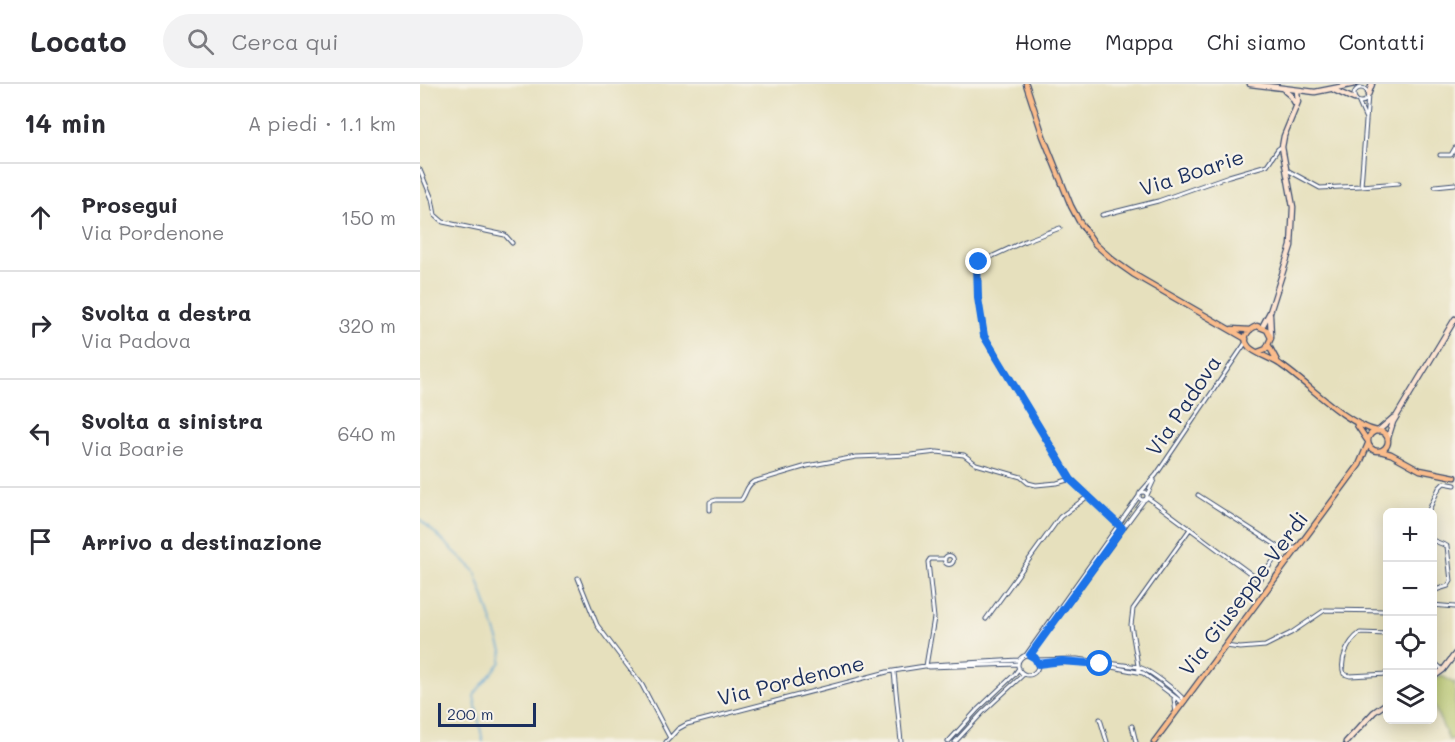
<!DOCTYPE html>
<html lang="it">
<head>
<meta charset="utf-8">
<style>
	body { margin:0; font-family:Mali,sans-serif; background:#f2f2f3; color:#2b2b33 }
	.controls { position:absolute; right:18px; bottom:18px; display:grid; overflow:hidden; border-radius:9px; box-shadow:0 3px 15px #0003 }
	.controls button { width:54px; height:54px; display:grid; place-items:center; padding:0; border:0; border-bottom:2px solid #e1e1e2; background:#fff; color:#2b2b33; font:30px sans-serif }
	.scale { position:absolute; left:18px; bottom:15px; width:98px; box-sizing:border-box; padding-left:6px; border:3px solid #1b2f5e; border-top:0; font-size:16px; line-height:21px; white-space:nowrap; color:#1b2f5e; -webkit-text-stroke:4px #f7f3e8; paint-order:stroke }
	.stop { position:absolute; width:18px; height:18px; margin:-14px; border:4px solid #1a73e8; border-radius:50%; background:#fff }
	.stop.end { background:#1a73e8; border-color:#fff; box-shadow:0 2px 6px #0008 }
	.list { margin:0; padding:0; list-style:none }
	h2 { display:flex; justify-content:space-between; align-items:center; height:78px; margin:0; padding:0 24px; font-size:26px }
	h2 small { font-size:20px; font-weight:400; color:#7c7c81 }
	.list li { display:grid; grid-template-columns:39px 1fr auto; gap:18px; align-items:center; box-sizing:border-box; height:108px; padding:0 24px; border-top:2px solid #e1e1e2 }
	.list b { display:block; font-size:22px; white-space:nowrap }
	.list p { margin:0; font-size:20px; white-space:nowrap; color:#7c7c81 }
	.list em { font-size:20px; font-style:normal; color:#7c7c81 }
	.icon { flex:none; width:33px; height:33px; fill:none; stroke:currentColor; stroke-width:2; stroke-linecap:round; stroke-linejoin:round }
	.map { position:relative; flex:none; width:1035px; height:658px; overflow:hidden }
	header { display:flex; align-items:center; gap:36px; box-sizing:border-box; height:84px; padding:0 30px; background:#fff; border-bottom:2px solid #e1e1e2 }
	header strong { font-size:28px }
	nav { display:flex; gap:33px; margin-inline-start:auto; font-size:21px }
	.search { width:420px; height:54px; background:#f2f2f3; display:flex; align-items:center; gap:15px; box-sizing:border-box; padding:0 21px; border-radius:33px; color:#7c7c81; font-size:22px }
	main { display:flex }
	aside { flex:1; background:#fff }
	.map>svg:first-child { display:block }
	.green { fill:#b3c366; stroke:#677962; stroke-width:1.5 }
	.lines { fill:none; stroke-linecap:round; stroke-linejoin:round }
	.stream { stroke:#5da3d3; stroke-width:1.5 }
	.street-casing { stroke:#394a6c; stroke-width:5 }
	.secondary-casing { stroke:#394a6c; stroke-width:7 }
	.primary-casing { stroke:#394a6c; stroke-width:7 }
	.street { stroke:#fff; stroke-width:3 }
	.secondary { stroke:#fde4d1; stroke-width:4.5 }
	.primary { stroke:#fabc8b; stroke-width:4.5 }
	.route { stroke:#1a73e8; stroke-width:8 }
	.labels { text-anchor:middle; stroke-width:4.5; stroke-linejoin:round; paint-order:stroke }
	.street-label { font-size:21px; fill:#1b2f5e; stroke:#f7f3e8 }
</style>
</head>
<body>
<header>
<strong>Locato</strong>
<div class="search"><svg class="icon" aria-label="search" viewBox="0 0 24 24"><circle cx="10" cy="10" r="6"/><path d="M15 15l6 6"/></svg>Cerca qui</div>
<nav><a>Home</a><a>Mappa</a><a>Chi siamo</a><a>Contatti</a></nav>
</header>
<main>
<aside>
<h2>14 min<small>A piedi · 1.1 km</small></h2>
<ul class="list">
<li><svg class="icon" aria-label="ahead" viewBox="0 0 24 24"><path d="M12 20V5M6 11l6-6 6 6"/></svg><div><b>Prosegui</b><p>Via Pordenone</p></div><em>150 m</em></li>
<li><svg class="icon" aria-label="right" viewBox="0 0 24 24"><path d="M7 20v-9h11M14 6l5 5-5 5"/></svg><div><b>Svolta a destra</b><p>Via Padova</p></div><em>320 m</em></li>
<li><svg class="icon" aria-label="left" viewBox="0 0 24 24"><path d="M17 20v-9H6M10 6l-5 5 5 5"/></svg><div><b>Svolta a sinistra</b><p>Via Boarie</p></div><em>640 m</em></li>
<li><svg class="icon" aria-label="arrive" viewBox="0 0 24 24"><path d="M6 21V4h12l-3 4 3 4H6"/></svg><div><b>Arrivo a destinazione</b></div></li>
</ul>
</aside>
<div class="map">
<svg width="1035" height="658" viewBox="0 0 1035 658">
	<rect width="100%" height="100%" fill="#f7f3e8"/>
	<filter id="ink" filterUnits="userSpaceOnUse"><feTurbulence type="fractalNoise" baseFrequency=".0167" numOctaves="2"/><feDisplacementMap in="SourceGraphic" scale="12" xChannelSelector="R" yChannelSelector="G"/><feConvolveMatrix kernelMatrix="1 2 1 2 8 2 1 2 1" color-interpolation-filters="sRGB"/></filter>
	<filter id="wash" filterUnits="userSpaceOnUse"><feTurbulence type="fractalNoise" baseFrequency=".008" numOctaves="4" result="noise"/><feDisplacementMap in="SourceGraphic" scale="24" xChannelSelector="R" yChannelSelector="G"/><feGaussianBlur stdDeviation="1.35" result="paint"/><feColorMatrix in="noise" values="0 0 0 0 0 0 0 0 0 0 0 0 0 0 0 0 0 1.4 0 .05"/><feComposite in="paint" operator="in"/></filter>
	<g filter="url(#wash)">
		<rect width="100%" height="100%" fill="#e6e0bd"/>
		<!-- green -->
		<path class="green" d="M1021 591 1033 599 1035 598V654L1029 656 1013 620V598Z"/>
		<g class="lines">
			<!-- stream -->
			<path class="stream" d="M0 435 55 487 82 567 81 578 56 608 54 612 63 658"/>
		</g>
	</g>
	<g filter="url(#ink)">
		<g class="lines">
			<defs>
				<path id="street" d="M934 11a7 7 0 1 1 14 0a7 7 0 1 1-14 0Z
					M939 19 946 35
					M1020 71H1031L1035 64
					M0 86 12 115 15 131 23 138 85 151 92 159
					M867 86 900 104 941 102 948 11
					M941 102 979 99
					M1015 102 1035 100
					M682 131 738 117 809 92 847 81 858 65 861 63
					M640 144 605 157 558 179V214L564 252 651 395 702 444
					M719 412a4 4 0 1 1 8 0a4 4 0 1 1-8 0Z
					M720 409 736 391 826 258
					M727 411 734 396
					M778 411 862 465 876 464
					M727 413 839 496 862 465
					M290 426V418L296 416H321C326 411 326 402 333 398L387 382 436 373 491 371 517 368 544 371 556 380 601 393 608 399 616 401 637 399 651 395
					M1008 428 1019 404 1024 399 1035 401
					M1012 456 1027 462 1031 497 1028 502 1012 507
					M524.5 476a4.5 4.5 0 1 1 9 0a4.5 4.5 0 1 1-9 0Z
					M856 472 867 479
					M158 494 177 541 222 601 250 654
					M1012 521 1035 523
					M566 535 640 433 667 413
					M968 550 940 549C928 558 919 576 924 590L930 592 968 590
					M806 562 820 564 845 562 871 549 905 526 968 527
					M606 571 719 412
					M610 571 724 416
					M598 581a10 10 0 1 1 20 0a10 10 0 1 1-20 0Z
					M616 576 657 575 719 583C731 587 757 607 765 617
					M1012 576 1023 586
					M618 580 624 578H664
					M676 580 723 589 763 619
					M506 582 514 534 508 478 510 475H525
					M508 583 598 580
					M719 587 711 541 713 525 770 445
					M474 588 481 658
					M754 615 756 629
					M680 635 687 658
					M712 642 716 658
					M246 658 258 645 267 640 467 588 511 581 599 576
					M528 658 557 626 594 591 599 584
					M535 658 563 628 604 590"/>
				<path id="secondary" d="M830 0 895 8 935 0
					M914 6 934 15
					M865 7 871 12 875 19
					M948 11 952 0
					M850 231 851 252
					M842 243 850 228 871 162 873 123 862 63 864 52 878 18 877 7
					M958 347 973 334
					M968 354 973 338 1035 235
					M1012 594 1023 586 1035 570
					M926 658 954 628 968 618"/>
				<path id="primary" d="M606 0 623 52 651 122 659 137 675 160 693 176 713 190 826 255
					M812 245 830 246
					M849 262 857 277
					M838 268 846 265 851 254 847 246 837 242C828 245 821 254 829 263 834 269 853 275 861 281 889 300 924 339 957 347
					M937 341 947 356
					M948 357a10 10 0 1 1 20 0a10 10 0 1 1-20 0Z
					M960 367 971 370 1000 386 1035 393
					M734 658 939 381 948 360"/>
			</defs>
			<!-- street casing -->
			<use href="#street" class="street-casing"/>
			<!-- secondary casing -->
			<use href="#secondary" class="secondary-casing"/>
			<!-- primary casing -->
			<use href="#primary" class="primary-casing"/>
			<!-- street -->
			<use href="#street" class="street"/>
			<!-- secondary -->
			<use href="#secondary" class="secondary"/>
			<!-- primary -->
			<use href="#primary" class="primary"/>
		</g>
	</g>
	<g class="lines" filter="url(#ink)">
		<!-- route -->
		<path class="route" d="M559 178 557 181 558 214 564 252 651 396 702 444 610 571 615 574 618 580 642 577 680 580"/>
	</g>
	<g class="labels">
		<!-- street labels -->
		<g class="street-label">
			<text transform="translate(772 89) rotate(-18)" y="7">Via Boarie</text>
			<text transform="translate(764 322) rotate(-56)" y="7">Via Padova</text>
			<text transform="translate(824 510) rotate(-53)" y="7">Via Giuseppe Verdi</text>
			<text transform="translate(371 597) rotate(-14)" y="7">Via Pordenone</text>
		</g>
	</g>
</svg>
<div class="controls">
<button>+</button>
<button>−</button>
<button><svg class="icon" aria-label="locate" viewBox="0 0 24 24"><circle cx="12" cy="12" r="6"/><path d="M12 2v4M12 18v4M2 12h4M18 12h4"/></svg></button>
<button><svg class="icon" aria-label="layers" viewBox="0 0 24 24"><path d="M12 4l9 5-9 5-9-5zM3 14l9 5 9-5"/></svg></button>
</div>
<div class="scale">200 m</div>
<div class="stop" style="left:680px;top:580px"></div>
<div class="stop end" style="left:559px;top:178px"></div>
</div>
</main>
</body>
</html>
